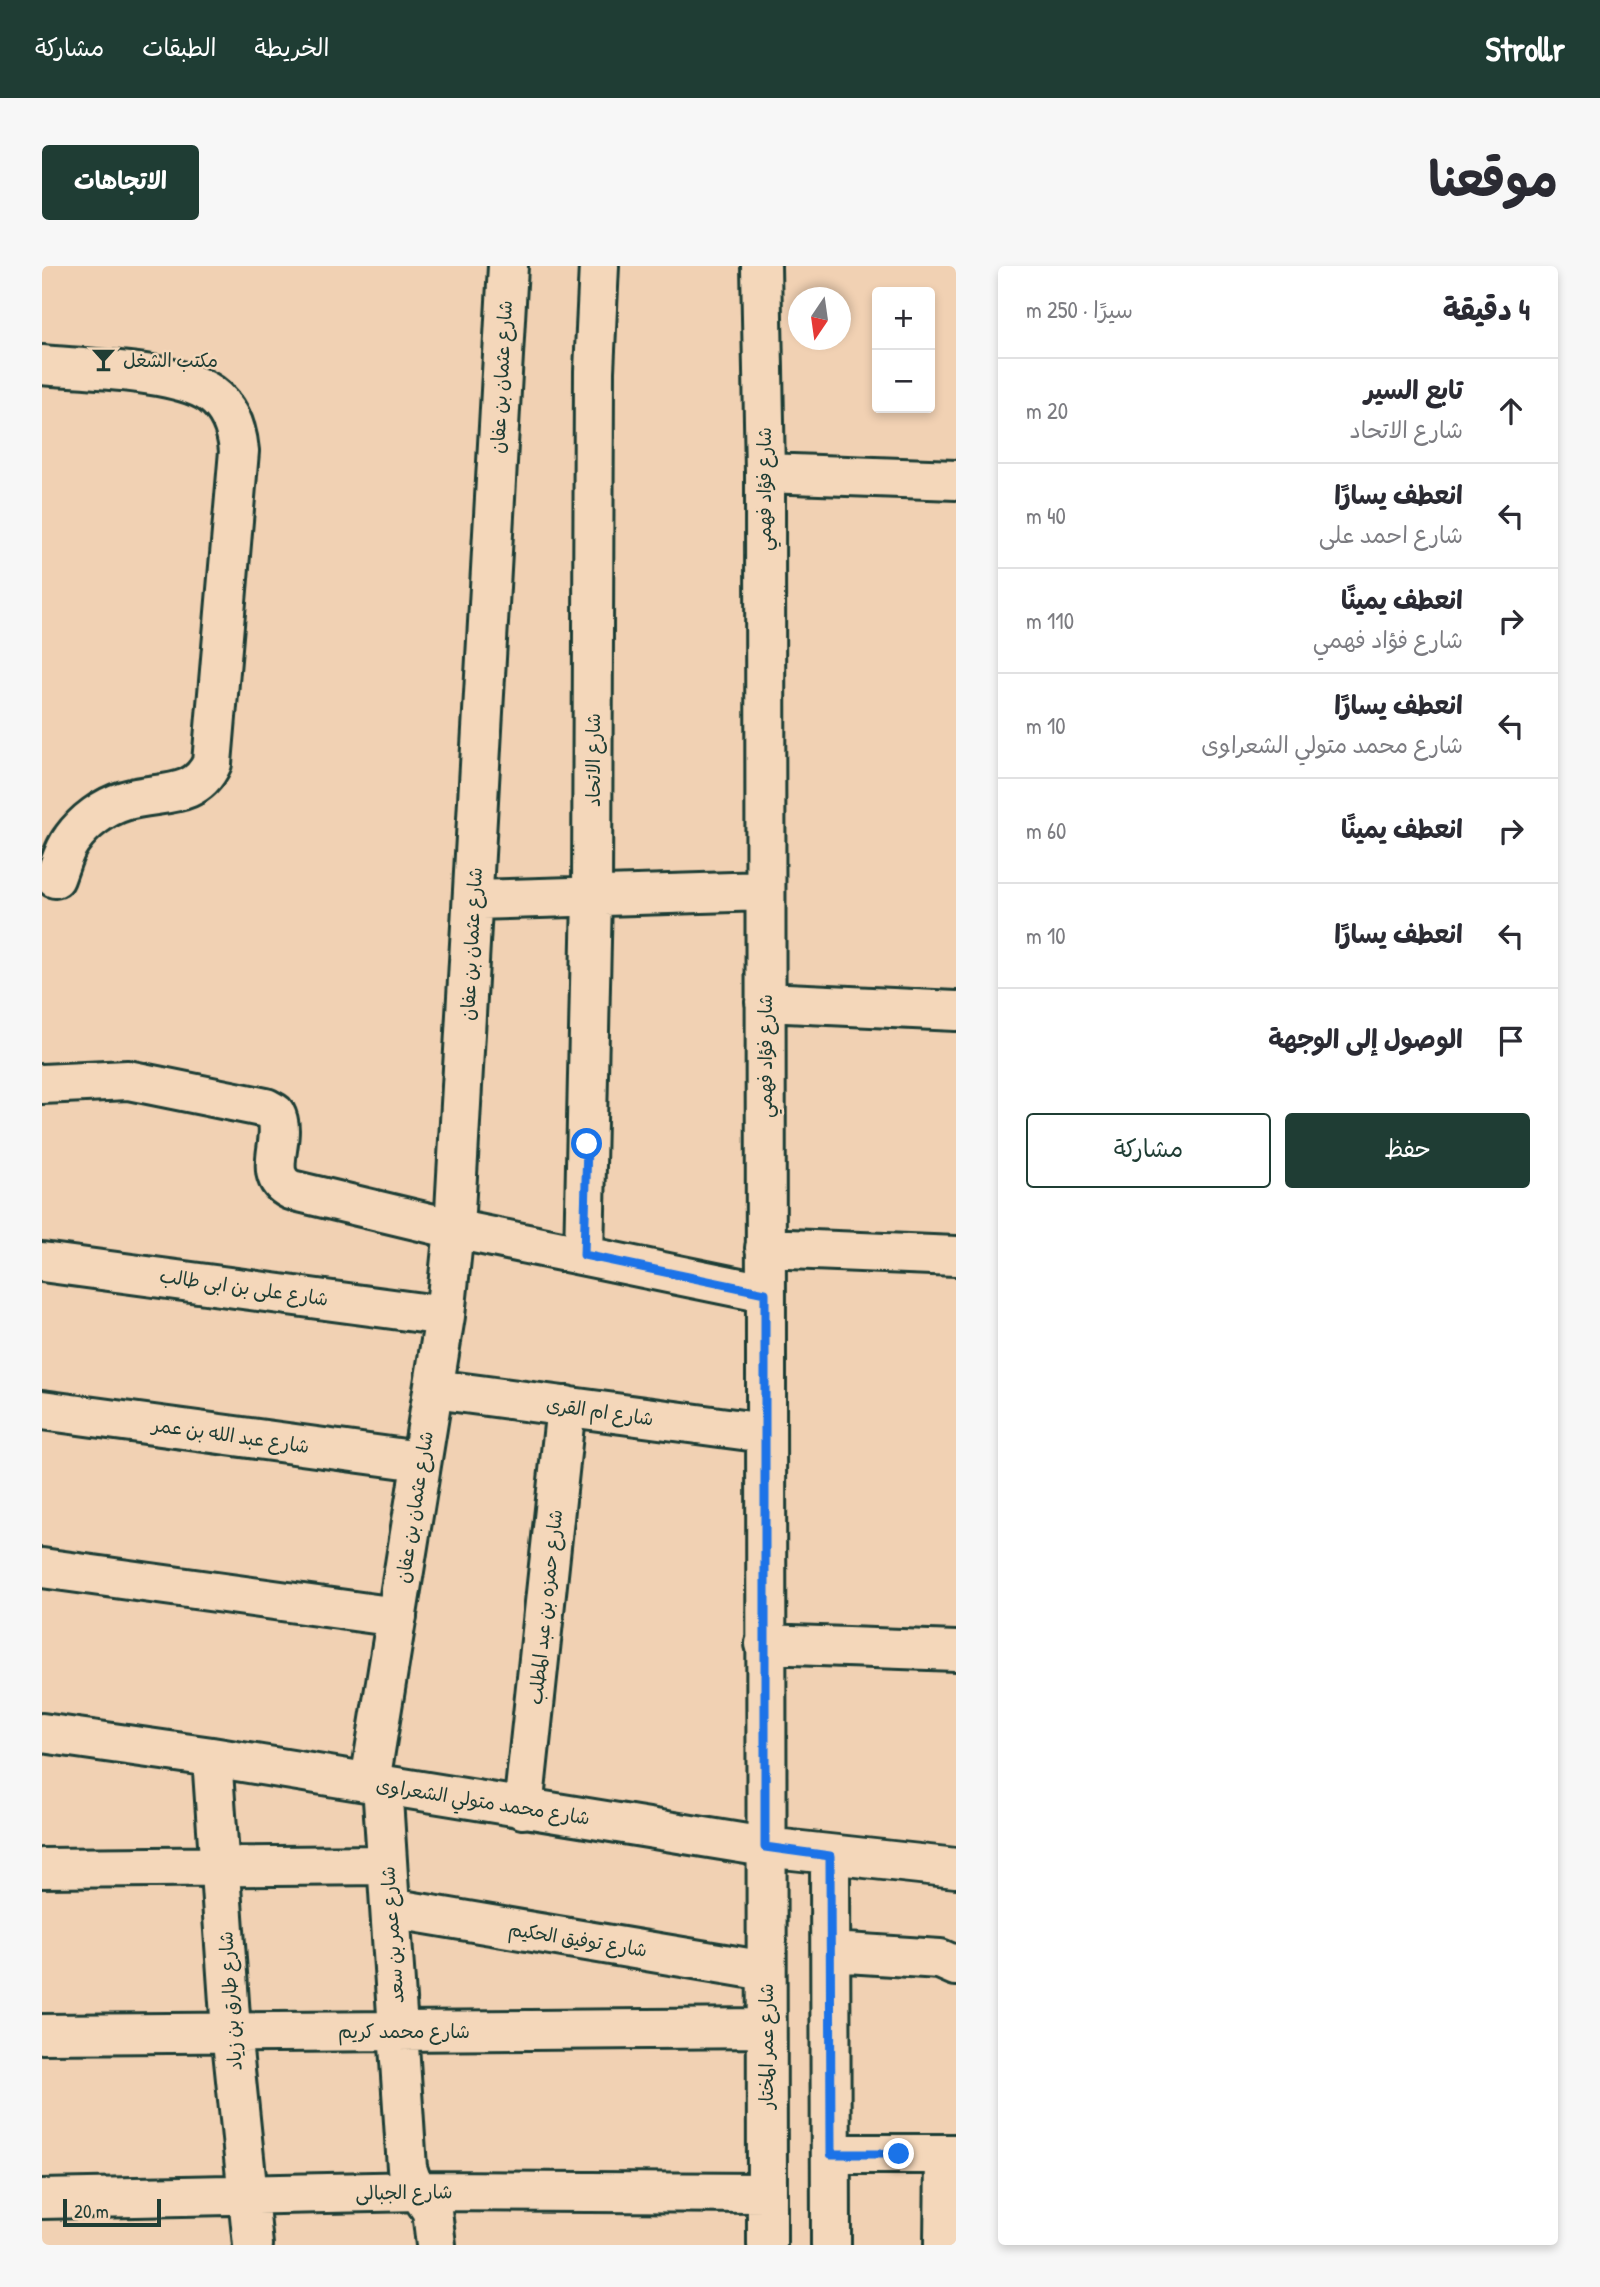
<!DOCTYPE html>
<html lang="ar">
<head>
<meta charset="utf-8">
<style>
	body { margin:0; font-family:"Patrick Hand","Playpen Sans Arabic",sans-serif; background:#f7f7f7; color:#2b2b33; direction:rtl }
	.controls { position:absolute; right:21px; top:21px; display:grid; overflow:hidden; border-radius:7px; box-shadow:0 4px 10px #0003 }
	.controls button { width:63px; height:63px; display:grid; place-items:center; padding:0; border:0; border-bottom:2px solid #e1e1e2; background:#fff; color:#2b2b33; font:35px sans-serif }
	.compass { position:absolute; left:746px; top:21px; width:63px; height:63px; border-radius:50%; background:#fff; box-shadow:0 4px 10px #0003; rotate:193deg }
	.scale { position:absolute; left:21px; bottom:18px; width:98px; box-sizing:border-box; padding-left:7px; border:4px solid #1f3d34; border-top:0; font-size:19px; line-height:24px; white-space:nowrap; color:#1f3d34; -webkit-text-stroke:5px #f4d7ba; paint-order:stroke }
	.stop { position:absolute; width:21px; height:21px; margin:-16px; border:5px solid #1a73e8; border-radius:50%; background:#fff }
	.stop.end { background:#1a73e8; border-color:#fff; box-shadow:0 2px 7px #0008 }
	.list { margin:0; padding:0; list-style:none }
	h2 { display:flex; justify-content:space-between; align-items:center; height:91px; margin:0; padding:0 28px; font-size:30px }
	h2 small { font-size:23px; font-weight:400; color:#7c7c81 }
	.list li { display:grid; grid-template-columns:46px 1fr auto; gap:21px; align-items:center; box-sizing:border-box; height:105px; padding:0 28px; border-top:2px solid #e1e1e2 }
	.list b { display:block; font-size:26px; white-space:nowrap }
	.list p { margin:0; font-size:23px; white-space:nowrap; color:#7c7c81 }
	.list em { font-size:23px; font-style:normal; color:#7c7c81 }
	.actions { display:flex; gap:14px; padding:21px 28px }
	.actions a { flex:1; padding:16px 0; border:2px solid #1f3d34; border-radius:7px; text-align:center; font-size:24px; color:#1f3d34 }
	.actions .main { background:#1f3d34; color:#fff }
	.icon { flex:none; width:38px; height:38px; fill:none; stroke:currentColor; stroke-width:2; stroke-linecap:round; stroke-linejoin:round }
	.map { position:relative; flex:none; width:914px; height:1979px; overflow:hidden; direction:ltr; border-radius:7px }
	header { display:flex; align-items:center; gap:42px; box-sizing:border-box; height:98px; padding:0 35px; background:#1f3d34; color:#fff }
	header strong { font-size:33px }
	nav { display:flex; gap:38px; margin-inline-start:auto; font-size:24px }
	.intro { display:flex; align-items:center; justify-content:space-between; box-sizing:border-box; height:168px; padding:0 42px }
	h1 { margin:0; font-size:49px }
	.button { padding:18px 32px; border-radius:7px; background:#1f3d34; color:#fff; font-size:24px; font-weight:700 }
	main { display:flex; gap:42px; padding:0 42px }
	aside { flex:1; background:#fff; border-radius:7px; box-shadow:0 4px 10px #0003 }
	.map>svg:first-child { display:block }
	.lines { fill:none; stroke-linecap:round; stroke-linejoin:round }
	.minor-casing { stroke:#1f3d34; stroke-width:44 }
	.minor { stroke:#f4d7ba; stroke-width:38 }
	.route { stroke:#1a73e8; stroke-width:9 }
	.labels { text-anchor:middle; stroke-width:5; stroke-linejoin:round; paint-order:stroke }
	.poi-label { font-size:19px; fill:#1f3d34; stroke:#f4d7ba; text-anchor:start }
	.street-label { font-size:19px; fill:#1f3d34; stroke:#f4d7ba }
</style>
</head>
<body>
<header>
<strong>Strollr</strong>
<nav><a>الخريطة</a><a>الطبقات</a><a>مشاركة</a></nav>
</header>
<div class="intro"><h1>موقعنا</h1><a class="button">الاتجاهات</a></div>
<main>
<aside>
<h2>4 دقيقة<small>سيرًا · 250 m</small></h2>
<ul class="list">
<li><svg class="icon" aria-label="ahead" viewBox="0 0 24 24"><path d="M12 20V5M6 11l6-6 6 6"/></svg><div><b>تابع السير</b><p>شارع الاتحاد</p></div><em>20 m</em></li>
<li><svg class="icon" aria-label="left" viewBox="0 0 24 24"><path d="M17 20v-9H6M10 6l-5 5 5 5"/></svg><div><b>انعطف يسارًا</b><p>شارع احمد على</p></div><em>40 m</em></li>
<li><svg class="icon" aria-label="right" viewBox="0 0 24 24"><path d="M7 20v-9h11M14 6l5 5-5 5"/></svg><div><b>انعطف يمينًا</b><p>شارع فؤاد فهمي</p></div><em>110 m</em></li>
<li><svg class="icon" aria-label="left" viewBox="0 0 24 24"><path d="M17 20v-9H6M10 6l-5 5 5 5"/></svg><div><b>انعطف يسارًا</b><p>شارع محمد متولي الشعراوى</p></div><em>10 m</em></li>
<li><svg class="icon" aria-label="right" viewBox="0 0 24 24"><path d="M7 20v-9h11M14 6l5 5-5 5"/></svg><div><b>انعطف يمينًا</b></div><em>60 m</em></li>
<li><svg class="icon" aria-label="left" viewBox="0 0 24 24"><path d="M17 20v-9H6M10 6l-5 5 5 5"/></svg><div><b>انعطف يسارًا</b></div><em>10 m</em></li>
<li><svg class="icon" aria-label="arrive" viewBox="0 0 24 24"><path d="M6 21V4h12l-3 4 3 4H6"/></svg><div><b>الوصول إلى الوجهة</b></div></li>
</ul>
<div class="actions"><a class="main">حفظ</a><a>مشاركة</a></div>
</aside>
<div class="map">
<svg width="914" height="1979" viewBox="0 0 914 1979">
	<rect width="100%" height="100%" fill="#f1d1b3"/>
	<filter id="ink" filterUnits="userSpaceOnUse"><feTurbulence type="fractalNoise" baseFrequency=".0143" numOctaves="2"/><feDisplacementMap in="SourceGraphic" scale="14" xChannelSelector="R" yChannelSelector="G"/><feConvolveMatrix kernelMatrix="1 2 1 2 8 2 1 2 1" color-interpolation-filters="sRGB"/></filter>
	<g filter="url(#ink)">
		<g class="lines">
			<defs>
				<path id="minor" d="M719 0 723 207 725 1979
					M0 99C43 103 136 104 169 128 188 142 195 162 197 185L170 497C153 535 116 524 82 535 62 541 42 556 30 573 22 583 18 599 13 612
					M723 207 914 214
					M432 634 723 625
					M723 736 914 745
					M0 818 86 814 224 842 233 847C247 872 217 909 249 924L412 963 723 1027
					M723 982 914 990
					M542 989 550 630 552 105 557 0
					M0 996 403 1050
					M392 1123 723 1167
					M0 1144 378 1195
					M0 1302 355 1351
					M723 1378 914 1385
					M0 1467 170 1491 723 1581 914 1602
					M170 1491 189 1765 211 1979
					M328 1516 403 1050 412 963 466 0
					M340 1518 365 1902 369 1914 390 1945 394 1979
					M481 1543 524 1140
					M788 1590 789 1979
					M0 1602 345 1599
					M348 1642 724 1705
					M789 1686 898 1693 914 1700
					M0 1768 724 1762
					M789 1888H914
					M0 1933 377 1925 725 1927
					M902 1979 903 1888"/>
			</defs>
			<!-- minor casing -->
			<use href="#minor" class="minor-casing"/>
			<!-- minor -->
			<use href="#minor" class="minor"/>
		</g>
	</g>
	<g class="lines" filter="url(#ink)">
		<!-- route -->
		<path class="route" d="M545 878 542 989 723 1027V1581L788 1590 789 1888H857"/>
	</g>
	<!-- icons -->
	<defs>
		<symbol id="bar-bare" viewBox="-9 -9 18 18"><path d="M-6-5H6L.8 .8V4.5H3.5V6h-7V4.5H-.8V.8Z" fill="#1f3d34" stroke="#f4d7ba" stroke-width="2.5" paint-order="stroke"/></symbol>
	</defs>
	<g fill-rule="evenodd">
		<use href="#bar-bare" x="44" y="76" width="35" height="35"/>
	</g>
	<g class="labels">
		<!-- poi labels -->
		<g class="poi-label">
			<text x="81" y="101">مكتب الشغل</text>
		</g>
		<!-- street labels -->
		<g class="street-label">
			<text transform="translate(459 111) rotate(-87)" y="7">شارع عثمان بن عفان</text>
			<text transform="translate(722 223) rotate(-90)" y="7">شارع فؤاد فهمي</text>
			<text transform="translate(551 494) rotate(-90)" y="7">شارع الاتحاد</text>
			<text transform="translate(429 678) rotate(-87)" y="7">شارع عثمان بن عفان</text>
			<text transform="translate(723 790) rotate(-90)" y="7">شارع فؤاد فهمي</text>
			<text transform="translate(202 1021) rotate(8)" y="7">شارع على بن ابى طالب</text>
			<text transform="translate(558 1145) rotate(8)" y="7">شارع ام القرى</text>
			<text transform="translate(189 1169) rotate(8)" y="7">شارع عبد الله بن عمر</text>
			<text transform="translate(372 1241) rotate(-81)" y="7">شارع عثمان بن عفان</text>
			<text transform="translate(503 1341) rotate(-84)" y="7">شارع حمزه بن عبد المطلب</text>
			<text transform="translate(441 1535) rotate(9)" y="7">شارع محمد متولي الشعراوى</text>
			<text transform="translate(350 1669) rotate(-94)" y="7">شارع عمر بن سعد</text>
			<text transform="translate(536 1673) rotate(9)" y="7">شارع توفيق الحكيم</text>
			<text transform="translate(188 1735) rotate(-94)" y="7">شارع طارق بن زياد</text>
			<text x="362" y="1772">شارع محمد كريم</text>
			<text transform="translate(724 1780) rotate(-90)" y="7">شارع عمر المختار</text>
			<text transform="translate(362 1926) rotate(-1)" y="7">شارع الجبالى</text>
		</g>
	</g>
</svg>
<div class="controls">
<button>+</button>
<button>−</button>
</div>
<svg class="compass" viewBox="-18 -18 36 36"><path d="M0-13l5 13h-10z" fill="#e53935"/><path d="M0 13l5-13h-10z" fill="#7c7c81"/></svg>
<div class="scale">20 m</div>
<div class="stop" style="left:545px;top:878px"></div>
<div class="stop end" style="left:857px;top:1888px"></div>
</div>
</main>
</body>
</html>
